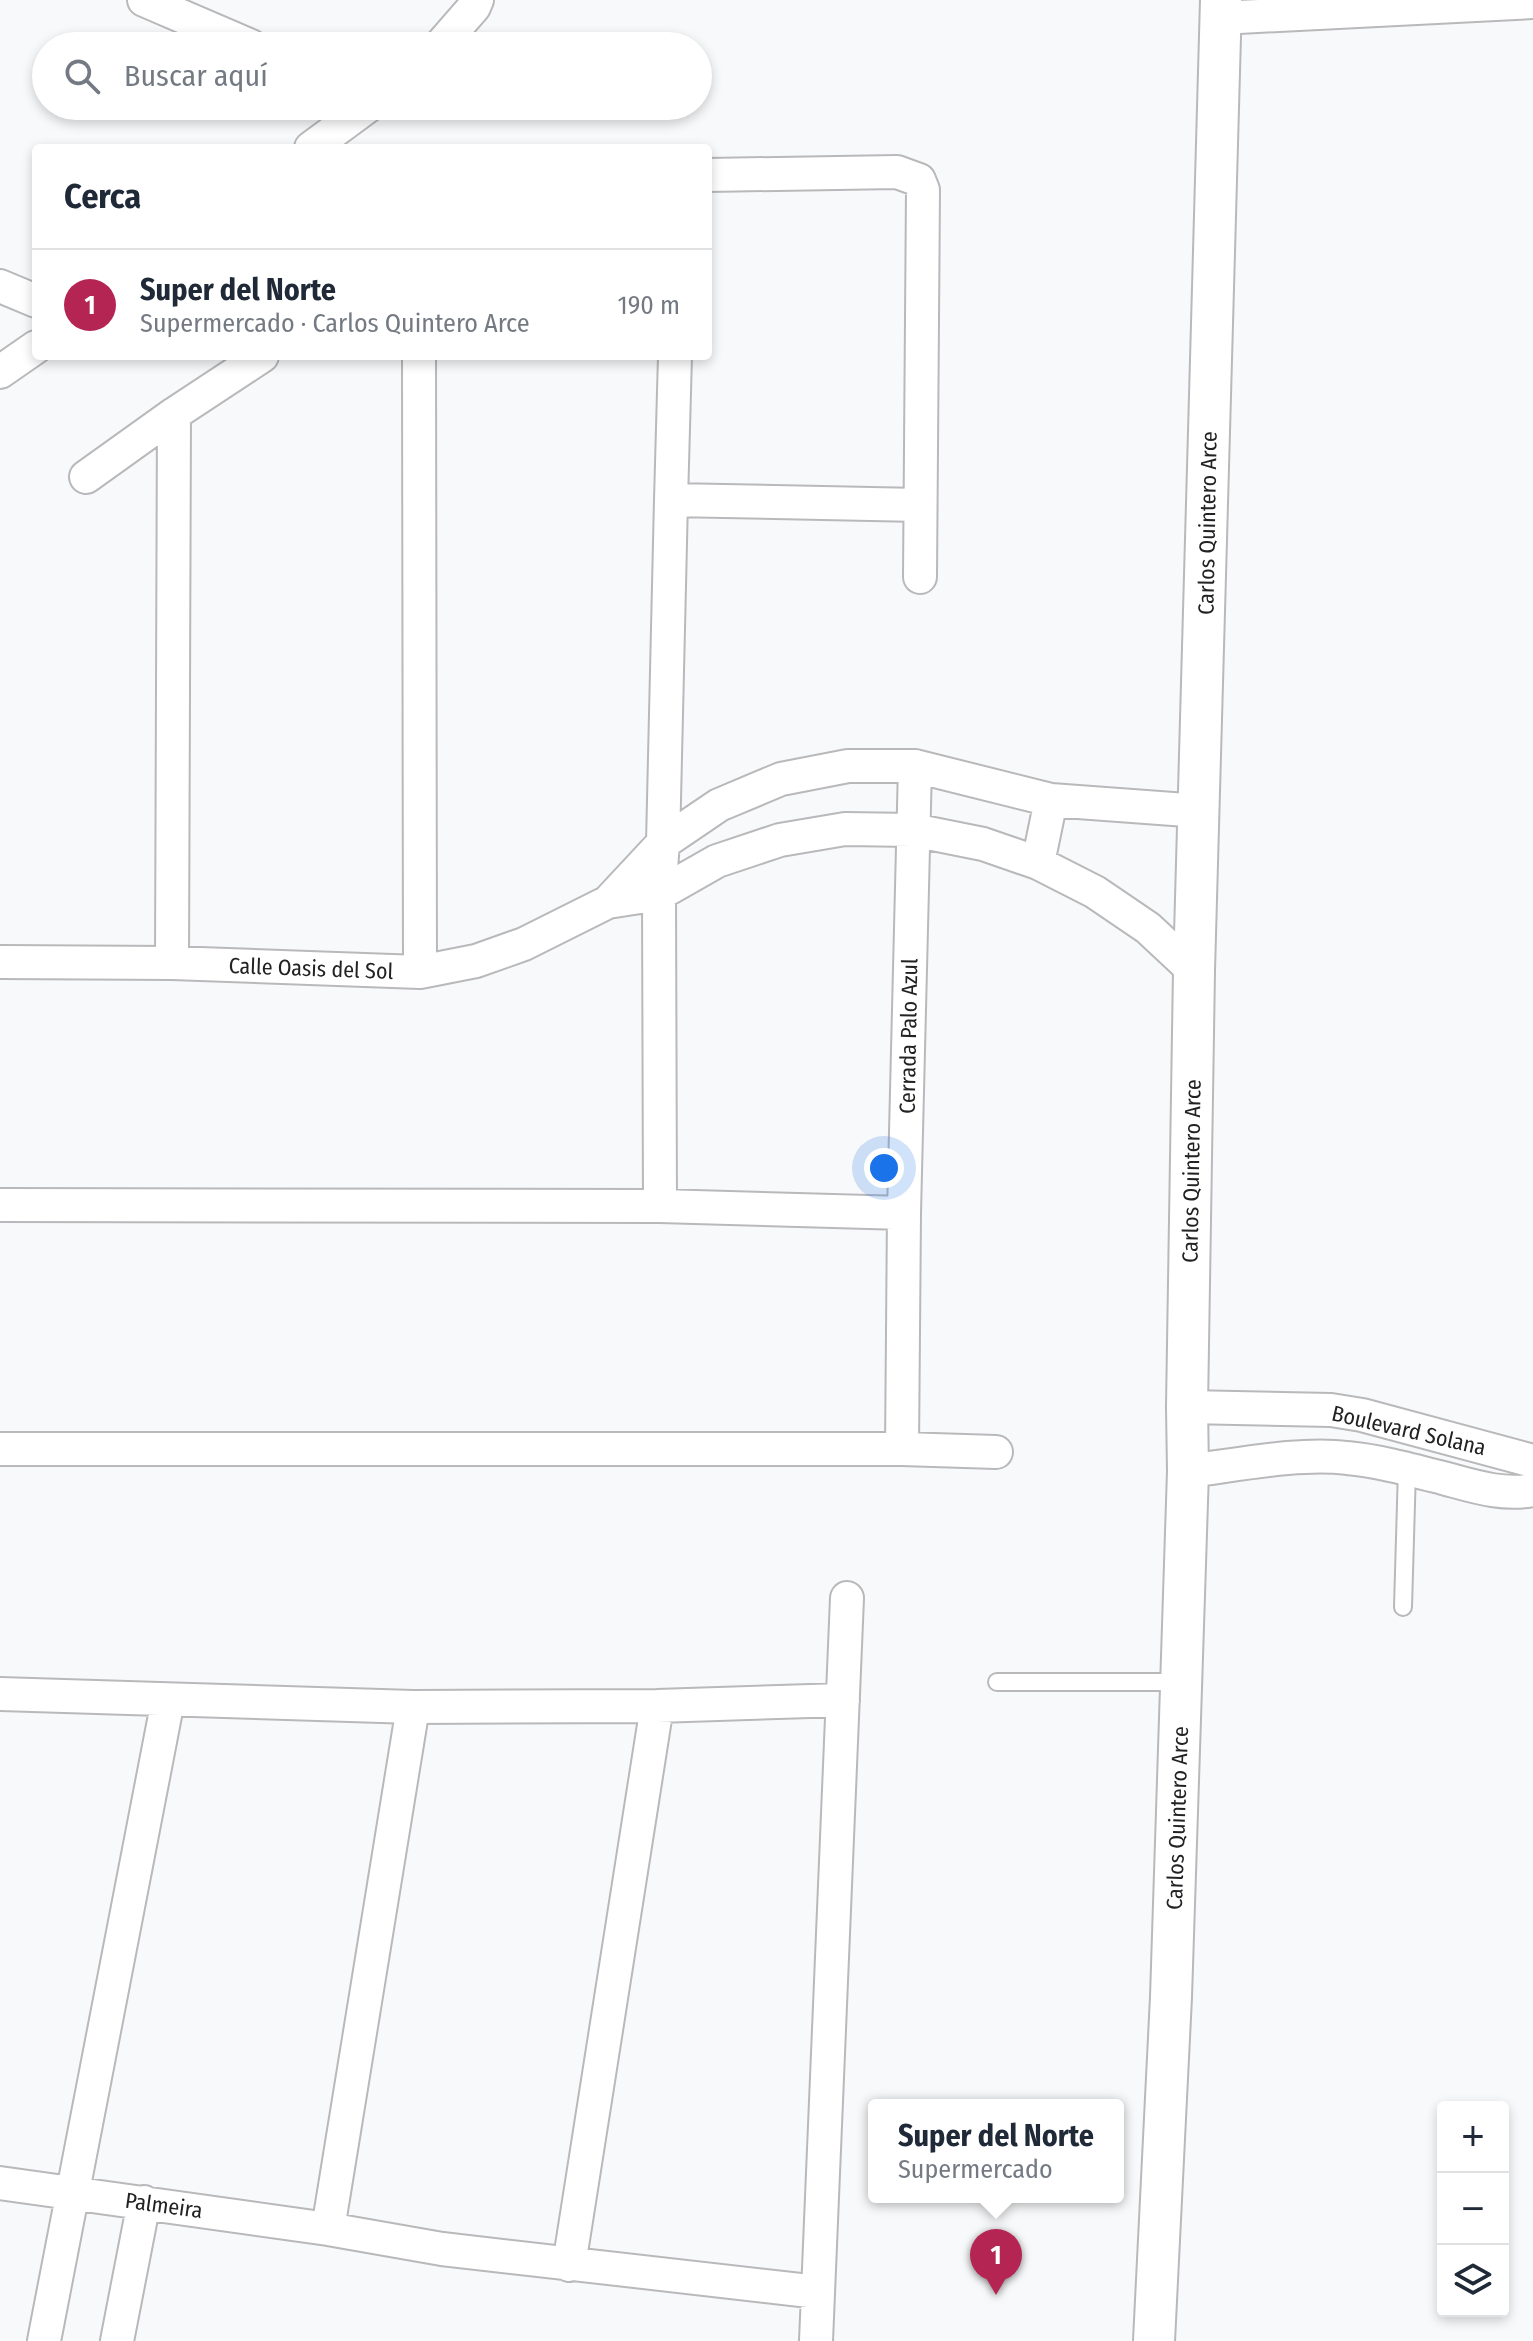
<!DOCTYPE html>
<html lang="es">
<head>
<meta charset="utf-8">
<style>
	body { margin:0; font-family:"Fira Sans Condensed",sans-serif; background:#f6f6f7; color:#1f2937 }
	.controls { position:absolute; right:24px; bottom:24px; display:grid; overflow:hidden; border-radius:8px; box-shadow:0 4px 12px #0003 }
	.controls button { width:72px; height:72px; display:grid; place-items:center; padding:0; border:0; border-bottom:2px solid #e0e1e3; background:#fff; color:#1f2937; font:40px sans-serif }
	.you { position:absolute; left:884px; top:1168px; width:28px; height:28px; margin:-20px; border:6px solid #fff; border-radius:50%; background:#1a73e8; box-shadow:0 0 0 12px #1a73e833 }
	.badge { display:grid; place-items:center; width:52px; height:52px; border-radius:50%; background:#b42554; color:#fff; font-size:26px; font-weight:700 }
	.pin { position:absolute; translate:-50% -66px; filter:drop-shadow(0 2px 4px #0008) }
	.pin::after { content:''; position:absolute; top:42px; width:28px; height:24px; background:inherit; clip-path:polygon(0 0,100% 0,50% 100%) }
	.popup { position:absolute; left:868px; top:2099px; width:256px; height:104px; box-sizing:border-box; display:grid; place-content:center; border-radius:8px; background:#fff; filter:drop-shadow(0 2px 6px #0005); font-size:26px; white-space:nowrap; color:#747a83 }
	.popup b { font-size:30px; color:#1f2937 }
	.popup::after { content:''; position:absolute; left:50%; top:100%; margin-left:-16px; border:16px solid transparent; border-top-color:#fff }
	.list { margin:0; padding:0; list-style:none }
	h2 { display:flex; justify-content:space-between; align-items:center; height:104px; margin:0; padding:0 32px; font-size:34px }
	h2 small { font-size:26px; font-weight:400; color:#747a83 }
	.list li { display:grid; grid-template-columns:52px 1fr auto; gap:24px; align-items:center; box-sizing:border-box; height:112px; padding:0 32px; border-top:2px solid #e0e1e3 }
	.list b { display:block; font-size:30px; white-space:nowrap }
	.list p { margin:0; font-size:26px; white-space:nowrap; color:#747a83 }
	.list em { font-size:26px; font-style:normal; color:#747a83 }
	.icon { flex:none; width:44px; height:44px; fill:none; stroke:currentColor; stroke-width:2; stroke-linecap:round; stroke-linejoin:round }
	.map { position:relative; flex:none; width:1533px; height:2341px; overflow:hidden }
	.search { position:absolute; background:#fff; box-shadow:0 4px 12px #0003; left:32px; top:32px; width:680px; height:88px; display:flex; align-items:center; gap:20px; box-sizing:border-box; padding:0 28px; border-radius:44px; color:#747a83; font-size:30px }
	.panel { position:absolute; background:#fff; box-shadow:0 4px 12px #0003; left:32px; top:144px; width:680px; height:216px; border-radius:8px }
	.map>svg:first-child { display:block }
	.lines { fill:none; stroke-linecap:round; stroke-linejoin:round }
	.service-casing { stroke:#b9b9bb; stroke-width:20 }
	.minor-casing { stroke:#b9b9bb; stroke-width:36 }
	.tertiary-casing { stroke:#b9b9bb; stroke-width:44 }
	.service { stroke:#fff; stroke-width:16 }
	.minor { stroke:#fff; stroke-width:32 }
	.tertiary { stroke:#fff; stroke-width:40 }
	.labels { text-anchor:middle; stroke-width:6; stroke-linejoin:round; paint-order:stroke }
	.street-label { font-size:22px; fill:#222223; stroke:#fff }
</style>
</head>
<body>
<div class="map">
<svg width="1533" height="2341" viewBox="0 0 1533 2341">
	<rect width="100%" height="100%" fill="#f8f9fa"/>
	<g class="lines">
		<defs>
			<path id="service" d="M1403 1607 1407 1469
				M997 1682H1180"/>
			<path id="minor" d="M144 0 251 46
				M1220 18 1533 2
				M440 46 474 7 477 0
				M311 148 368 106
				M708 175 897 172 919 180 923 190 920 577
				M0 286 36 301
				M419 356 420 972
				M675 356 671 500 920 505
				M0 372 36 347
				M86 477 174 414 262 356
				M1038 863 1051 800
				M608 902 663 843 719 805 781 779 848 766H915L1051 800 1200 811
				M0 962 172 963 420 972 476 961 524 944 608 902 659 894 717 861 780 840 845 829 913 830 983 844 1038 863 1095 892 1148 928 1194 971
				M172 963 174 414
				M0 1205 660 1206 904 1213
				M660 1206 659 894 663 843 671 500
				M1187 1407 1331 1410 1362 1415 1533 1461
				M0 1449H902L996 1452
				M902 1449 904 1213 915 766
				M1188 1471C1237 1465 1300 1452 1347 1458 1379 1461 1412 1470 1443 1478 1473 1486 1502 1496 1533 1490
				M0 1694 413 1707 657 1706 843 1700
				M0 2183 328 2229 442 2249 818 2292
				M328 2229 413 1707
				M569 2265 657 1706
				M44 2341 168 1700
				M117 2341 144 2202
				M816 2341 847 1598"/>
			<path id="tertiary" d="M1154 2341 1171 1997 1188 1471 1187 1407 1194 971 1221 0"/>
		</defs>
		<!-- service casing -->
		<use href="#service" class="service-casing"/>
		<!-- minor casing -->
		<use href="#minor" class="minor-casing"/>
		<!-- tertiary casing -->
		<use href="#tertiary" class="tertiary-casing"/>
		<!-- service -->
		<use href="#service" class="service"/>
		<!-- minor -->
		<use href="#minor" class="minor"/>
		<!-- tertiary -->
		<use href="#tertiary" class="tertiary"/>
	</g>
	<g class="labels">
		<!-- street labels -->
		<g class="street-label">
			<text transform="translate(1207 523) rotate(-89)" y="8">Carlos Quintero Arce</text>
			<text transform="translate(311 968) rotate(2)" y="8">Calle Oasis del Sol</text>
			<text transform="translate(908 1036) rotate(-89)" y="8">Cerrada Palo Azul</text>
			<text transform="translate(1191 1171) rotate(-89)" y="8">Carlos Quintero Arce</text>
			<text transform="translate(1409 1430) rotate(13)" y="8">Boulevard Solana</text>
			<text transform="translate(1177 1818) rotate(-88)" y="8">Carlos Quintero Arce</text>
			<text transform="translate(164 2205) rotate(8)" y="8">Palmeira</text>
		</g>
	</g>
</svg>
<div class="controls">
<button>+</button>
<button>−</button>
<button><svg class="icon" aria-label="layers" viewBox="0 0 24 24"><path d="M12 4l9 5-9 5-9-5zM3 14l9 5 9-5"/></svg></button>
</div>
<div class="you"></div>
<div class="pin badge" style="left:996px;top:2295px">1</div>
<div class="popup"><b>Super del Norte</b>Supermercado</div>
<div class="search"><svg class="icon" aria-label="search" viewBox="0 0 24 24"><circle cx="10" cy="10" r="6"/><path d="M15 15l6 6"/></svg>Buscar aquí</div>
<section class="panel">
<h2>Cerca<small></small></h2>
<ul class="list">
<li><span class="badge">1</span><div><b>Super del Norte</b><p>Supermercado · Carlos Quintero Arce</p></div><em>190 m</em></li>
</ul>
</section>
</div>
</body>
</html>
